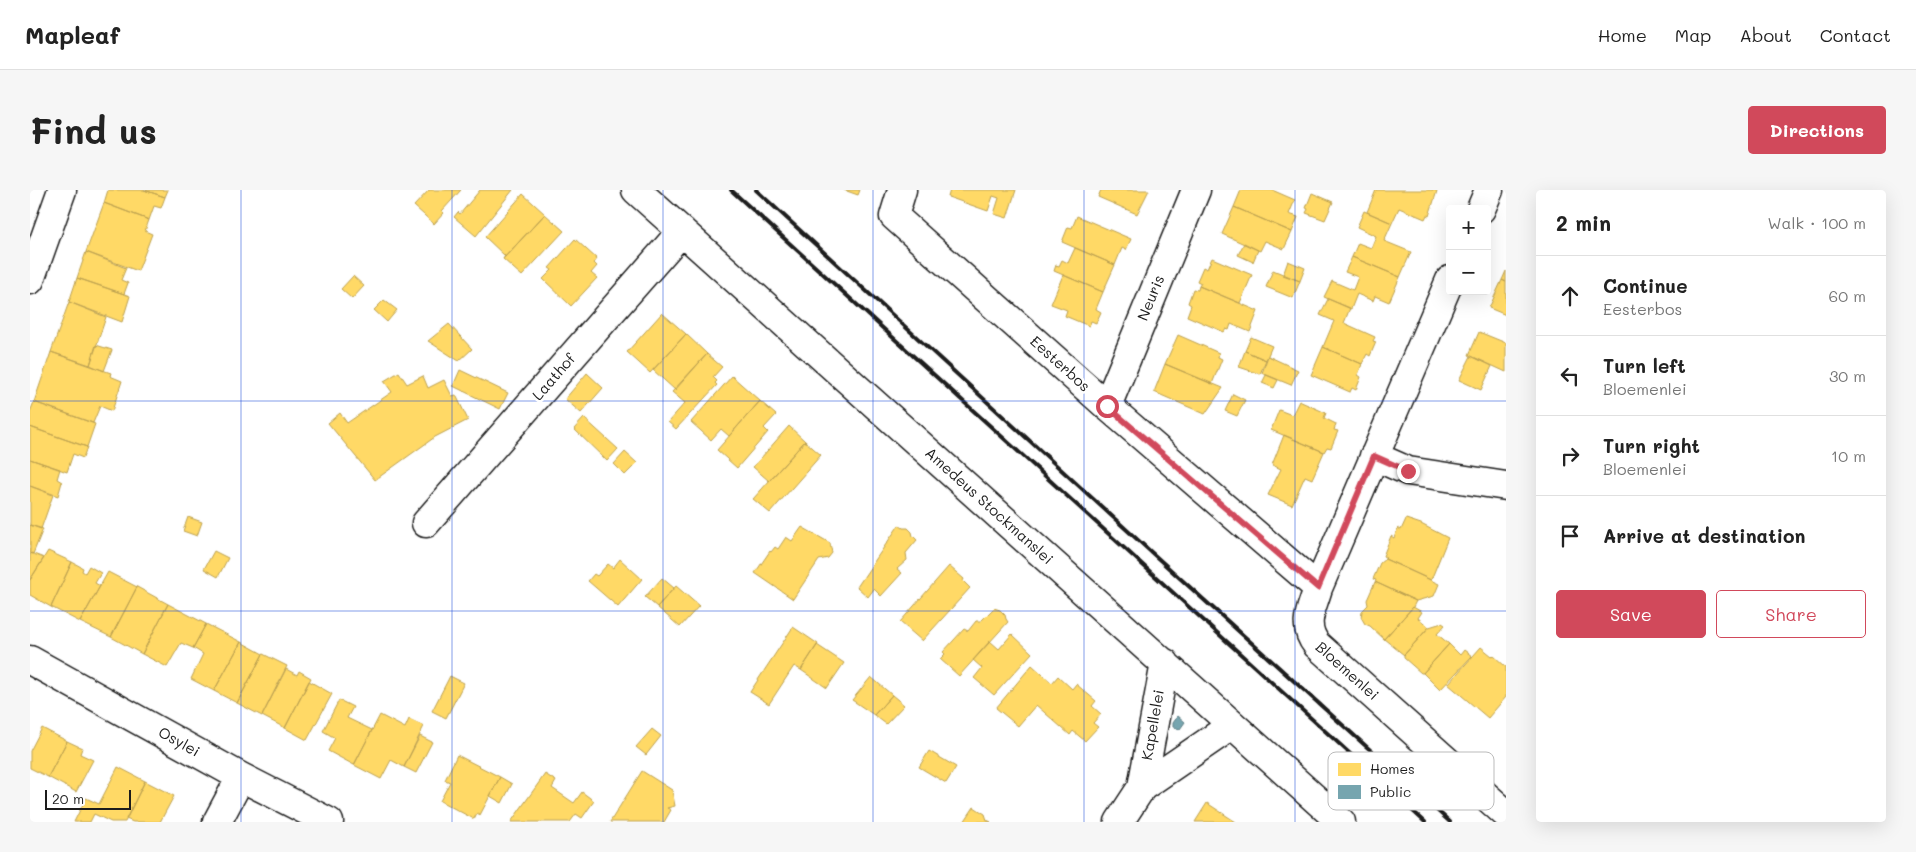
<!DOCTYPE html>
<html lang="en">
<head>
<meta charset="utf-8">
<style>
	body { margin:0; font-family:Mali,sans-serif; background:#f6f6f6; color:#222 }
	.controls { position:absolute; right:15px; top:15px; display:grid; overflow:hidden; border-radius:5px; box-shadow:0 5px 20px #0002 }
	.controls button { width:45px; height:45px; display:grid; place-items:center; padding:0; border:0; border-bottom:1px solid #e0e0e0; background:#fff; color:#222; font:25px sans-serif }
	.scale { position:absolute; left:15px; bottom:12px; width:86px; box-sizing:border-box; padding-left:5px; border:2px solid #1c1c1c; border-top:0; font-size:14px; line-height:18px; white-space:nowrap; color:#1c1c1c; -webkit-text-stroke:4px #fff; paint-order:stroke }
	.stop { position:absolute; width:15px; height:15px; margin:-11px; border:4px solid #d1495b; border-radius:50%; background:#fff }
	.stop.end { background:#d1495b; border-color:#fff; box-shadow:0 1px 5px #0008 }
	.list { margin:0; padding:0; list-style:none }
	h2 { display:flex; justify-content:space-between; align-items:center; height:65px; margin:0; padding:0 20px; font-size:21px }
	h2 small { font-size:16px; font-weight:400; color:#767676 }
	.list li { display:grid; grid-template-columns:32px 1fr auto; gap:15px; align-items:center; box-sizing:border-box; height:80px; padding:0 20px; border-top:1px solid #e0e0e0 }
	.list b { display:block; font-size:19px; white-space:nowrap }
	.list p { margin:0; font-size:16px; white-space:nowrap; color:#767676 }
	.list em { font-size:16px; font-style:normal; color:#767676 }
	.actions { display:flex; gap:10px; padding:15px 20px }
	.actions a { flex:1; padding:11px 0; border:1px solid #d1495b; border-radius:5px; text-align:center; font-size:18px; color:#d1495b }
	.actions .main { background:#d1495b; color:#fff }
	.icon { flex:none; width:28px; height:28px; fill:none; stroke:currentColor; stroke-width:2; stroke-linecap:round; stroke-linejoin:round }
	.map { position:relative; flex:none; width:1476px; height:632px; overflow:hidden; border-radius:5px }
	header { display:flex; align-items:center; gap:30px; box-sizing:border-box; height:70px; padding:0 25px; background:#fff; border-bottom:1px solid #e0e0e0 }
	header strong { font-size:24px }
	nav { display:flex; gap:28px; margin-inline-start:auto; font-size:18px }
	.intro { display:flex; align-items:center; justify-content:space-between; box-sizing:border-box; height:120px; padding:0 30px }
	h1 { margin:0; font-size:35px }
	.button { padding:12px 22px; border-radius:5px; background:#d1495b; color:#fff; font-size:18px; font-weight:700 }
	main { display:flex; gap:30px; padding:0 30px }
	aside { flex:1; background:#fff; border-radius:5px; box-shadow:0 5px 20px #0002 }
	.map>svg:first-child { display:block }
	.homes { fill:#ffd966; stroke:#bba050 }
	.public { fill:#76a5af; stroke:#5b7c83 }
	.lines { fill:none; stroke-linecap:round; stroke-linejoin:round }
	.minor-casing { stroke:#1c1c1c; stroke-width:31 }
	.minor { stroke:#fff; stroke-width:28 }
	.rail { stroke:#1c1c1c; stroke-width:4 }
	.route { stroke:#d1495b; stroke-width:6 }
	.grid { fill:none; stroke:#1d4ed8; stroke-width:1; stroke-opacity:0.55 }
	.labels { text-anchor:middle; stroke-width:5; stroke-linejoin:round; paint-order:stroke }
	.street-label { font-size:15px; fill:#1c1c1c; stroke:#fff }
	.key { fill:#fff; stroke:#bbb; stroke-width:1 }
	.key-label { font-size:14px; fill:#1c1c1c }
</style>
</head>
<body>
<header>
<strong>Mapleaf</strong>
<nav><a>Home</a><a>Map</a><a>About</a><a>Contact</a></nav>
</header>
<div class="intro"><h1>Find us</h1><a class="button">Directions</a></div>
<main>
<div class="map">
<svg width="1476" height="632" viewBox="0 0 1476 632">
	<rect width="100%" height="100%" fill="#fff"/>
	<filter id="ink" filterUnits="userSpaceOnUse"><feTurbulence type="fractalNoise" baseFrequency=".02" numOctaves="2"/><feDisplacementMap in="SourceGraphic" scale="10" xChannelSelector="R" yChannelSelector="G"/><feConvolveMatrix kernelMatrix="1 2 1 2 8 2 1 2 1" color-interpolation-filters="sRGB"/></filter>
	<g filter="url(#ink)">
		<!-- homes -->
		<path class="homes" d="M78 0H114L135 7 131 18 124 16 119 30 74 13Z
			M114 0H138L135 7Z
			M399 0H431L412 21 414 23 404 34 384 16Z
			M450 0H483L446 46 424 27 428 22 430 24Z
			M814 0H830L828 5Z
			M920 0H986L977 28 964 24 969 8 963 6 958 21 918 7Z
			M1071 0H1119L1107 24 1068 7Z
			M1211 0H1242L1265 10 1259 24 1268 27 1262 42 1204 17Z
			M1346 0H1405L1407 1 1399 26 1397 25 1395 29 1369 18 1362 33 1337 22Z
			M1282 3 1303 12 1295 30 1276 23 1278 19 1276 18Z
			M493 4 515 24 473 69 475 66 455 47Z
			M74 13 119 30 115 41 122 44 108 81 56 62Z
			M1204 17 1262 42 1254 59 1235 51 1230 61 1192 44Z
			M1334 21 1362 33 1354 51 1381 62 1370 87 1322 67 1328 53 1341 58 1346 46 1327 37Z
			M515 24 534 41 492 86 473 69Z
			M1047 26 1101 49 1096 60 1092 58 1085 75 1032 52 1038 37 1042 38Z
			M545 49 567 69 564 73 567 76 561 83 567 88 541 116 513 89 522 80 519 78Z
			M1214 53 1228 60 1223 72 1208 65Z
			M1045 58 1085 75 1073 102 1024 81 1026 75 1029 76 1032 70 1038 73Z
			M56 62 96 78 91 90 98 93 94 104 47 88Z
			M1322 67 1370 87 1359 112 1345 106 1343 111 1327 104 1321 119 1294 107 1302 91 1323 100 1328 87 1315 82Z
			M1182 68 1222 85 1210 113 1169 96 1171 93 1167 91 1173 77 1177 79Z
			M1258 71 1275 78 1270 91 1253 85Z
			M1243 80 1270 91 1263 108 1236 97Z
			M1476 81V92L1472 90Z
			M1033 85 1073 102 1066 119 1071 122 1066 133 1061 131 1059 136 1035 126 1037 120 1021 114Z
			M323 86 334 96 322 109 311 99Z
			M47 88 100 106 92 132 39 112Z
			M1472 90 1476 92V125L1459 118Z
			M1169 96 1228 121 1220 142 1201 134 1199 140 1196 139 1194 142 1157 126 1161 115 1158 113 1163 99 1168 100Z
			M1298 109 1320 118 1314 133 1345 147 1343 151 1346 152 1340 166 1337 164 1332 174 1293 157 1304 131 1290 125Z
			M354 110 367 120 357 132 344 120Z
			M39 112 76 127 60 175 21 162Z
			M632 123 656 144 620 183 597 162Z
			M419 134 442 159 429 171 398 151Z
			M1449 142 1476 153V182L1439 165Z
			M656 144 677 164 645 200 623 180Z
			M1148 145 1189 163 1188 167 1192 169 1182 194 1135 174Z
			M1221 147 1242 156 1236 170 1215 161Z
			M66 155 82 160 74 181 60 175Z
			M1293 157 1332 174 1328 185 1331 187 1326 200 1322 198 1320 202 1281 185Z
			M1215 161 1236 170 1230 184 1209 177Z
			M21 162 81 183 80 186 92 191 82 221 70 216 63 233 4 212Z
			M677 164 692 177 683 187 687 191 685 193 687 195 646 239 638 232 655 213 642 202Z
			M1238 166 1268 180 1261 195 1232 183Z
			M1441 166 1462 176 1451 200 1429 190Z
			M1135 174 1193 198 1175 224 1124 202Z
			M430 180 478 203 470 219 423 196Z
			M369 182 377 194 393 186 398 198 414 190 422 206 426 205 438 230 405 247 345 290 298 233 310 223 317 233 362 202 354 191Z
			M557 183 573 198 551 223 535 209Z
			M1236 185 1248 190 1244 198 1232 193Z
			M702 186 730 211 699 246 691 239 681 250 661 232Z
			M1203 204 1215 210 1207 226 1195 221Z
			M730 211 746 225 734 238 738 242 707 278 687 260Z
			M1269 211 1296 223 1294 228 1306 234 1304 240 1308 241 1301 258 1297 257 1294 262 1241 240 1249 220 1262 225Z
			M4 212 65 234 57 257 0 237V222Z
			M554 228 588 259 577 271 544 239Z
			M759 236 775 251 739 291 723 277Z
			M0 237 57 257 53 268 43 264 37 282 0 269Z
			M1254 245 1294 262 1282 289 1275 286 1262 315 1238 305 1251 279 1242 275Z
			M775 251 791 265 740 323 723 309Z
			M595 262 607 273 595 285 584 274Z
			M0 269 30 279 27 289 32 292 28 306 0 296Z
			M0 296 23 305 11 339 0 335Z
			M158 327 172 332 167 346 153 341Z
			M1376 329 1391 334 1418 348 1401 390 1355 369 1356 368 1353 366 1361 346 1364 348 1368 338 1371 340Z
			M0 335 13 339 3 364 0 363Z
			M869 335 873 338H878L882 342 883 346 887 350 876 363 877 370 867 379 872 383 851 406 844 399 838 407 827 397Z
			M772 337 800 353 802 363 798 368 789 370 763 409 725 383 740 361 741 362 745 357 748 359 756 347 762 351Z
			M18 361 42 372 21 417 0 405V390Z
			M184 361 198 368 188 387 174 379Z
			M1 363 14 368 0 390V366Z
			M590 369 612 389 588 417 558 391 564 384 567 386 578 374 583 378Z
			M1355 369 1409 394 1404 406 1386 411 1345 392 1346 390 1343 389 1350 373Z
			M42 372 53 378 52 381 55 383 59 376 71 383 65 393 70 396 50 432 21 417Z
			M919 376 934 389 933 391 940 398 892 451 870 432Z
			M78 382 107 397 81 447 50 432Z
			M632 388 644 398 627 417 615 407Z
			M1345 392 1386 411 1383 417 1354 449 1340 436 1335 434 1331 427 1332 421 1338 415 1337 410Z
			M646 396 669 416 650 437 627 417Z
			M107 397 138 414 112 464 81 447Z
			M138 414 176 434 163 458 151 453 137 477 112 464Z
			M1383 417 1392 422 1388 428 1399 437 1374 465 1354 449Z
			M964 418 970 420 975 425 976 429 978 432 929 486 910 469 915 464 913 462 934 439 938 441 946 431H951Z
			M1412 433 1415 435 1407 444 1419 454 1393 483H1391L1374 468V465L1399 437Z
			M176 434 211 452 184 501 161 489 173 464 163 458Z
			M763 437 788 454 771 480 764 476 739 514 720 502Z
			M982 444 1002 463 964 505 944 488 952 478 943 470 960 451 969 459Z
			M211 452 233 464 207 513 184 501Z
			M1419 454 1430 465 1434 460 1442 466 1410 500 1393 483Z
			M787 455 814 473 797 498 771 480Z
			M1451 457 1462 466 1463 465 1476 477V507L1458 528 1418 494Z
			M233 464 257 476 232 526 207 513Z
			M1002 475 1022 493 1028 486 1042 499 1046 494 1066 511 1062 516 1071 524 1063 533 1068 537 1055 551 1043 541 1040 545 1006 515 988 536 966 518Z
			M256 479 267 485 269 481 281 488 255 538 232 526Z
			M420 486 434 493 416 528 402 521Z
			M841 487 862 505 844 525 822 510Z
			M279 491 302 504 277 550 255 538Z
			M862 505 874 515 856 534 844 525Z
			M309 510 323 517 317 528 342 540 324 575 298 561 305 548 293 541Z
			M350 525 375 538 379 529 394 536 374 577 361 570 351 589 324 575Z
			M12 538 37 551 18 587 0 578V561Z
			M622 539 631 546 616 565 606 557Z
			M390 546 402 552 386 583 374 577Z
			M37 551 52 558 50 564 63 570 46 602 18 587Z
			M899 561 926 577 916 593 889 577Z
			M427 565 470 587 450 625 447 623 444 629 410 611 420 592 415 590Z
			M88 577 115 591 95 632H81L64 624 60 632H44L56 608 69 614Z
			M612 581 642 600 645 616 637 618 641 620 634 632H580Z
			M515 584 526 591 522 598 544 613 552 602 564 611 552 628 546 624 540 632H481Z
			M470 587 482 594 472 613 460 606Z
			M115 591 144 606 130 632H103L96 629Z
			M1177 613 1206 632H1165Z
			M944 617 955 624 957 630 961 632H934Z"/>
		<!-- public -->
		<path class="public" d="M1148 526 1155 532 1150 539 1143 537V533Z"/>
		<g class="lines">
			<defs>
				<path id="minor" d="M606 0 1311 632
					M872 0 864 26 1077 216 1288 398
					M1451 19 1459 0
					M0 90 32 0
					M1420 90 1288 398C1282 419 1271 435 1287 455L1476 624
					M1077 216 1166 0
					M1344 266 1378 281 1476 296
					M396 333 652 41
					M0 470 211 587 299 632
					M1112 597 1135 473
					M187 632 211 587
					M1089 632 1112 597 1188 545 1201 534"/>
			</defs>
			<!-- minor casing -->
			<use href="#minor" class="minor-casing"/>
			<!-- minor -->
			<use href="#minor" class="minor"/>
			<!-- rail -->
			<path class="rail" d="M701 0 1395 632
				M726 0 1121 362 1420 632"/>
		</g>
	</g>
	<g class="lines" filter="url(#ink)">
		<!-- route -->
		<path class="route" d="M1077 216 1288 398 1344 266 1378 281"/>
	</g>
	<!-- grid -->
	<path class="grid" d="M211 0V632M422 0V632M633 0V632M843 0V632M1054 0V632M1265 0V632M0 211H1476M0 421H1476"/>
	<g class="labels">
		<!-- street labels -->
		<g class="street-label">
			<text transform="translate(1121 108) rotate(-68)" y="5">Neuris</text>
			<text transform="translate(1030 174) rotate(42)" y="5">Eesterbos</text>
			<text transform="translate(524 187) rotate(-49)" y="5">Laathof</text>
			<text transform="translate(959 316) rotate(42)" y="5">Amedeus Stockmanslei</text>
			<text transform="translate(1317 481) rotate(42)" y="5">Bloemenlei</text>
			<text transform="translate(1123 535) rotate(-80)" y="5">Kapellelei</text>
			<text transform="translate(149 552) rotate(29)" y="5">Osylei</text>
		</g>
	</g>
	<!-- legend -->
	<rect x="1298" y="562" width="166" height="58" rx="8" class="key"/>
	<rect x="1308" y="573" width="23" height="13" fill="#ffd966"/>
	<rect x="1308" y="595" width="23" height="14" fill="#76a5af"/>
	<g class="key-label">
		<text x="1340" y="584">Homes</text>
		<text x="1340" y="607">Public</text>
	</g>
</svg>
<div class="controls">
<button>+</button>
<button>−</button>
</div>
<div class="scale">20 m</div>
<div class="stop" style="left:1077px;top:216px"></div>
<div class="stop end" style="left:1378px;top:281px"></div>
</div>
<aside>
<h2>2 min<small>Walk · 100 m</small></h2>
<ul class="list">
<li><svg class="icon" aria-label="ahead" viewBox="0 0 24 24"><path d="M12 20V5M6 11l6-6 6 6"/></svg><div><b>Continue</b><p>Eesterbos</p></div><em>60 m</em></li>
<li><svg class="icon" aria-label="left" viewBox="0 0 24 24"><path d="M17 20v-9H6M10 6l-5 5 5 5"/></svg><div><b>Turn left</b><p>Bloemenlei</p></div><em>30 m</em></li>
<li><svg class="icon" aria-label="right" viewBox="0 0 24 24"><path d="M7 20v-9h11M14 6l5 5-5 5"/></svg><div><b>Turn right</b><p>Bloemenlei</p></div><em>10 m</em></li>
<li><svg class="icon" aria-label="arrive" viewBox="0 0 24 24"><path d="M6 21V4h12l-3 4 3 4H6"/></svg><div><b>Arrive at destination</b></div></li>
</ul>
<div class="actions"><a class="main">Save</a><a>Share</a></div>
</aside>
</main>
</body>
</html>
